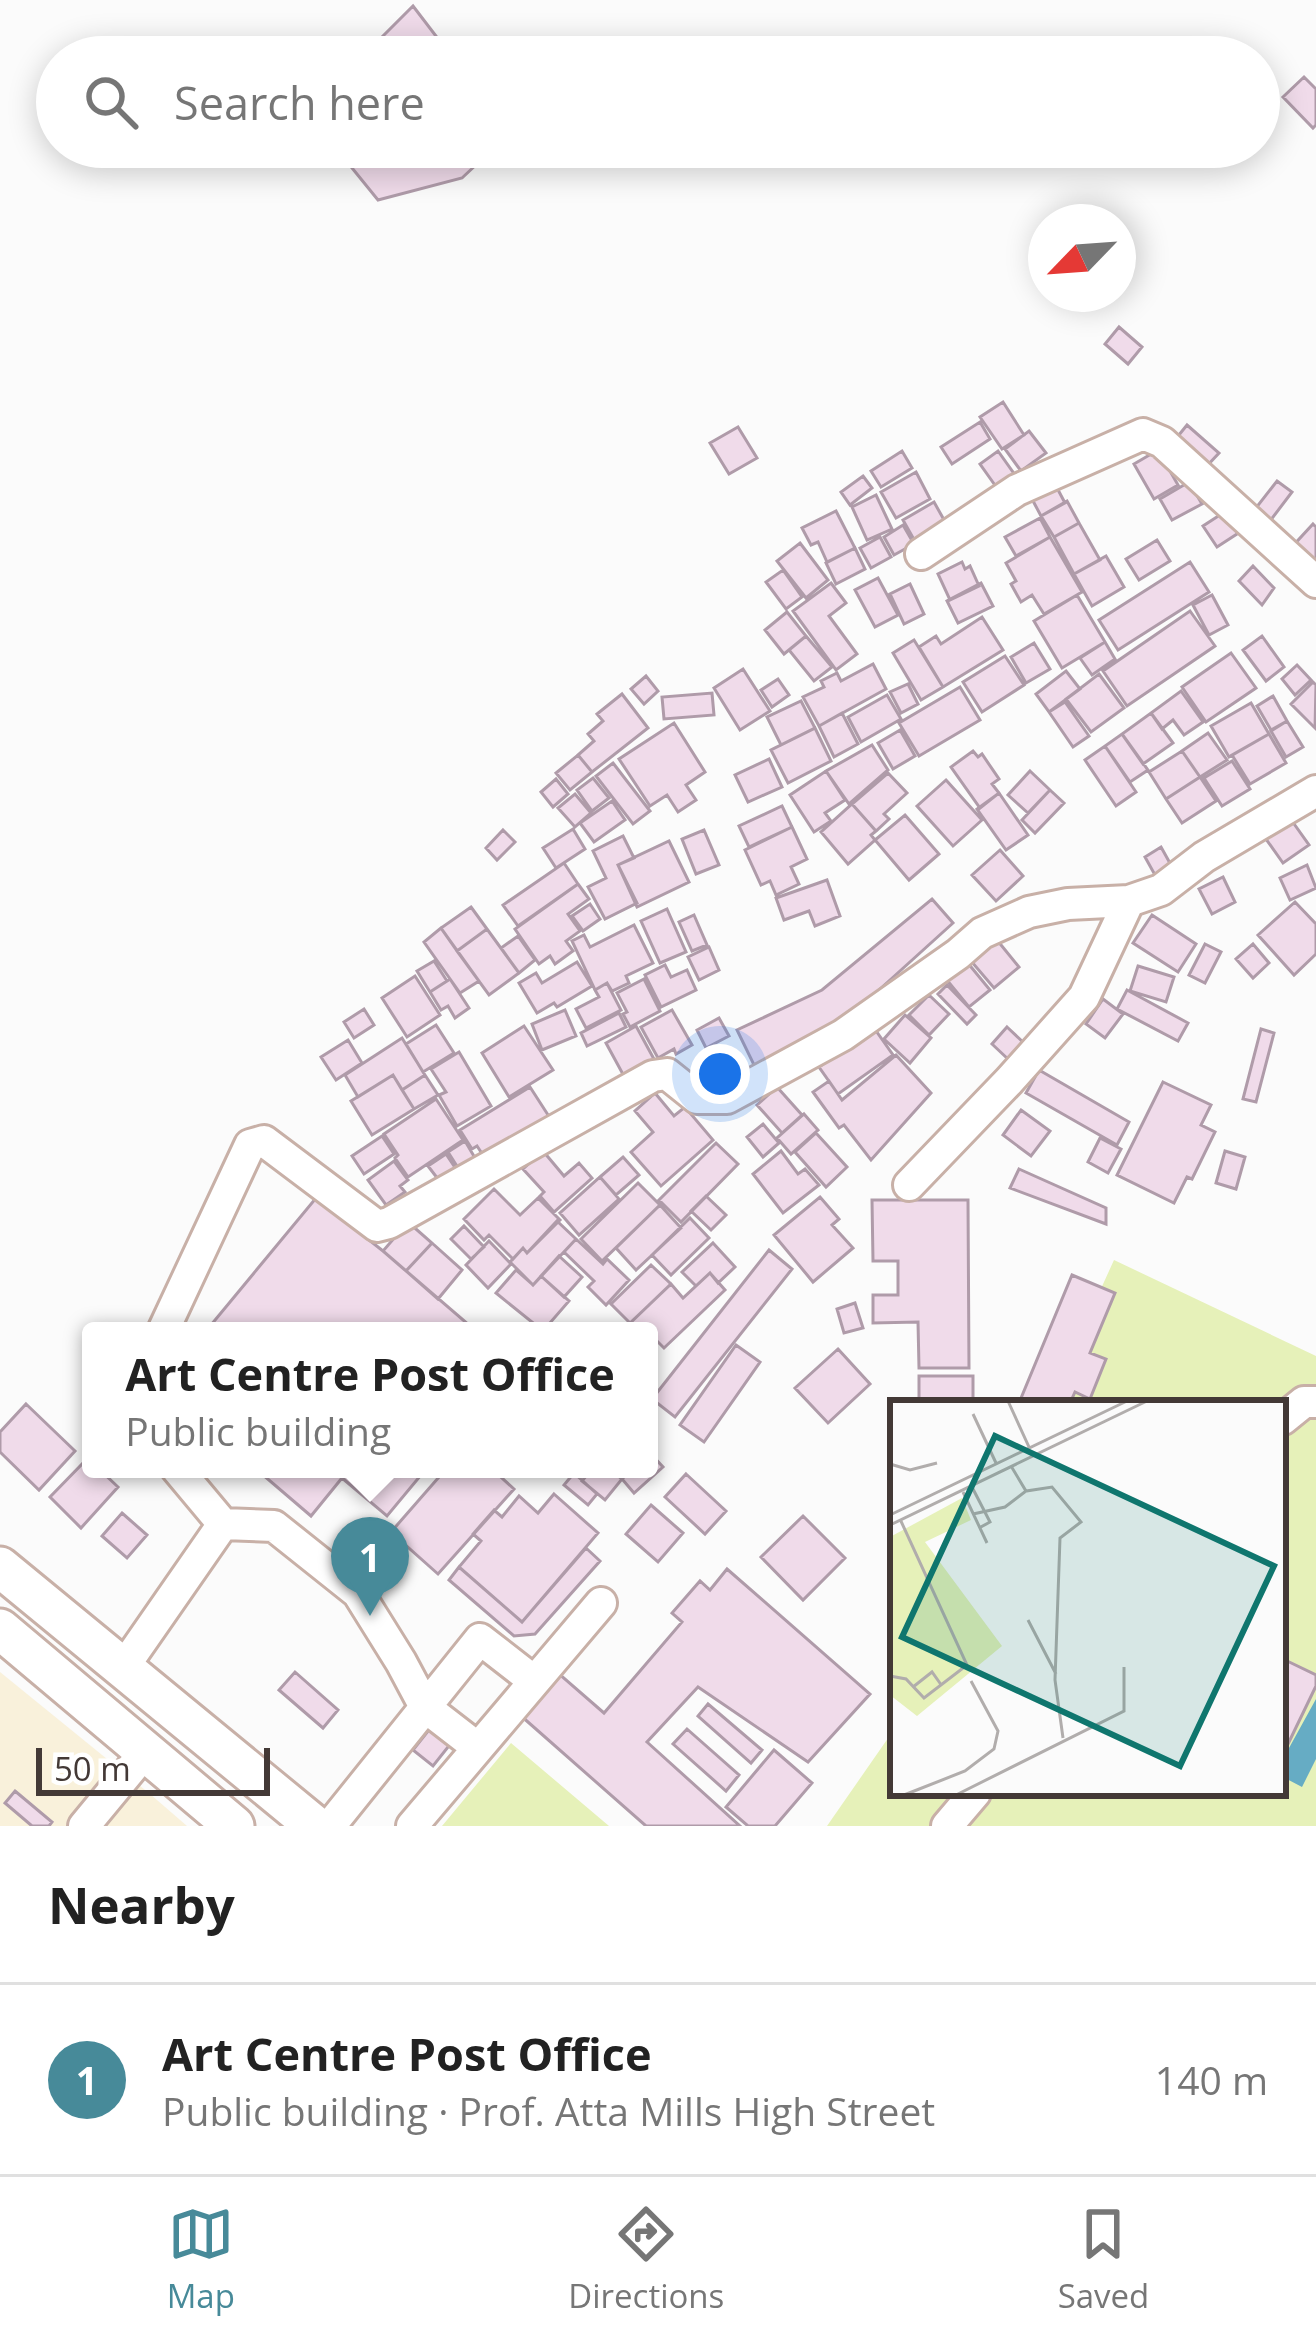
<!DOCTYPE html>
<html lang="en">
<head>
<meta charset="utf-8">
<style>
	body { margin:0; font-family:"Open Sans",sans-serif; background:#f6f6f6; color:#222 }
	.compass { position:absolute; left:1028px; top:204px; width:108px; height:108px; border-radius:50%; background:#fff; box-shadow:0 6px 30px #0003; rotate:245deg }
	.scale { position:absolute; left:36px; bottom:30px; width:234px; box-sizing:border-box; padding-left:12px; border:6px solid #433936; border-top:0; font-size:33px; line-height:42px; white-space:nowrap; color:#433936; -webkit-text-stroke:9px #fff; paint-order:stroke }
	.you { position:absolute; left:720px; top:1074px; width:42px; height:42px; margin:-30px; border:9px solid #fff; border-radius:50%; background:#1a73e8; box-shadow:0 0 0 18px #1a73e833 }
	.badge { display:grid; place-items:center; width:78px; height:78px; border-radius:50%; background:#478a99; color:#fff; font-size:39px; font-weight:700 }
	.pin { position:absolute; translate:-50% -99px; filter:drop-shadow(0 3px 6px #0008) }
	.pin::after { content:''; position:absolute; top:63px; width:42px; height:36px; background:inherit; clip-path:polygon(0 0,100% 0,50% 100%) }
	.popup { position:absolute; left:82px; top:1322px; width:576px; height:156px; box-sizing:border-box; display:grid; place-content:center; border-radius:12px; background:#fff; filter:drop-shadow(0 3px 9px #0005); font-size:39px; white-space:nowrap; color:#767676 }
	.popup b { font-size:45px; color:#222 }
	.popup::after { content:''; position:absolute; left:50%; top:100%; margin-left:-24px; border:24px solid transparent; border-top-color:#fff }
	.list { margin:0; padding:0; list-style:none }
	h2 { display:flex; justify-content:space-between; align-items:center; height:156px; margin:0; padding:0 48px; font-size:51px }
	h2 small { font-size:39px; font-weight:400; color:#767676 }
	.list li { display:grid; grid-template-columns:78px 1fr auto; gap:36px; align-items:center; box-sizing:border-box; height:192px; padding:0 48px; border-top:3px solid #e0e0e0 }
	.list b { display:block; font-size:45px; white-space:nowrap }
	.list p { margin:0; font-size:39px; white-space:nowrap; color:#767676 }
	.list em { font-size:39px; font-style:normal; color:#767676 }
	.icon { flex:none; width:66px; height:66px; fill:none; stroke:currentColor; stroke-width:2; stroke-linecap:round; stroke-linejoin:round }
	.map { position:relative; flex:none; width:1316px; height:1826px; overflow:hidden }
	.search { position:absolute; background:#fff; box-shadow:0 6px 30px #0003; left:36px; right:36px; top:36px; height:132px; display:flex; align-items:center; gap:30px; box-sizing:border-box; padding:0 42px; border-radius:66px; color:#767676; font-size:45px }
	.sheet { height:348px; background:#fff }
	nav { display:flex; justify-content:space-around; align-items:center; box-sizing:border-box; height:168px; border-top:3px solid #e0e0e0; background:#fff; font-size:33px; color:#767676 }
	nav a { display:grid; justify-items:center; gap:6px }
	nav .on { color:#478a99 }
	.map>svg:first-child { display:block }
	.commercial { fill:#f9f1db }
	.green { fill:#e6f1b9 }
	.water { fill:#66acc4 }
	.building { fill:#f0dbea; stroke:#af9ba9; stroke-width:3 }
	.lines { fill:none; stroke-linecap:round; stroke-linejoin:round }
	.minor-casing { stroke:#c8b0a7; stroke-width:36 }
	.major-casing { stroke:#c8b0a7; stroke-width:45 }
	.minor { stroke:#fff; stroke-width:30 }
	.major { stroke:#fff; stroke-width:39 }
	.inset-road { fill:none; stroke:#b1adac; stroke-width:3 }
	.view { fill:#0f766e; fill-opacity:0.15; stroke:#0f766e; stroke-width:6 }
	.inset-edge { fill:none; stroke:#433936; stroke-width:6 }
</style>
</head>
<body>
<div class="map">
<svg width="1316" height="1826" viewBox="0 0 1316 1826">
	<rect width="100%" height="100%" fill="#fbfbfb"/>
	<!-- commercial -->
	<path class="commercial" d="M0 1672 150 1794 187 1826H0Z"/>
	<!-- green -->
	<path class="green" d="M1114 1260 1316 1356V1826H827L893 1731V1793H1283V1403H1049Z
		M511 1743 609 1826H442Z"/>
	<!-- water -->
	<path class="water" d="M1316 1699V1759L1302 1787 1283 1777V1746L1289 1748Z"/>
	<!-- building -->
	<path class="building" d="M413 6 452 57H362Z
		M1304 77 1316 89V125L1313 128 1283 97Z
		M335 147H495L462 178 378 200Z
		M1119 327 1142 347 1128 364 1105 344Z
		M1003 402 1024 435 1002 449 980 417Z
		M980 422 990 439 952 464 941 447Z
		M1187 425 1219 453 1205 468 1174 441Z
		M738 427 757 458 729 474 710 443Z
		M1029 431 1046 453 1021 471 1005 449Z
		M1158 450 1178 485 1154 499 1134 464Z
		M902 451 912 468 881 487 871 471Z
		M998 451 1015 475 997 488 980 464Z
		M916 472 930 499 896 518 881 492Z
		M863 476 872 488 850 505 841 492Z
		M1277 481 1292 492 1267 525 1252 513Z
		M1189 482 1202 504 1172 520 1160 499Z
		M1056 486 1065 503 1041 516 1032 499Z
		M876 495 892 529 867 540 852 507Z
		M1067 501 1079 523 1054 537 1041 516Z
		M934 502 948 527 917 545 903 520Z
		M836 511 855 548 827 562 818 542 811 545 802 528Z
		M1226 511 1240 532 1217 547 1203 526Z
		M1040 518 1050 537 1016 556 1005 537Z
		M1079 523 1100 560 1074 574 1054 537Z
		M1313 524 1316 527V558L1309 566 1290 549Z
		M903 525 914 544 894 555 884 537Z
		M880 537 891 557 871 568 860 548Z
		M1050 537 1082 592 1044 614 1032 595 1021 602 1011 584 1016 581 1006 563Z
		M1157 540 1170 561 1139 580 1126 559Z
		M800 543 828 580 806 598 777 561Z
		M855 548 865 569 836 584 826 563Z
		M1106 556 1124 587 1092 606 1074 574Z
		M962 562 965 569 970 566 979 586 950 600 938 574Z
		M1190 562 1209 592 1118 650 1099 620Z
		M1253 566 1274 588 1262 605 1239 581Z
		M783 570 802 597 786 609 766 582Z
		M878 578 898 615 875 627 855 590Z
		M831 583 846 603 829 616 857 654 836 670 793 611Z
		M981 583 993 606 958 623 947 601Z
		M910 584 924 614 904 624 890 594Z
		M1077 595 1105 642 1062 668 1034 621Z
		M1212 595 1228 625 1209 635 1193 605Z
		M1190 611 1215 646 1127 706 1103 671Z
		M787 612 806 636 784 654 765 630Z
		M982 617 1003 650 943 687 919 647 936 636 941 644Z
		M806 636 832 667 814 681 789 650Z
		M1262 636 1284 667 1266 681 1243 650Z
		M914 640 943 687 921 700 893 653Z
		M1105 642 1115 659 1092 675 1080 658Z
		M1034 643 1050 669 1026 683 1011 657Z
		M1231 653 1256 688 1206 722 1182 687Z
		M1005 656 1024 685 982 712 963 682Z
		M873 664 886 689 819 726 803 697 824 687 821 681 837 673 841 681Z
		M1297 665 1311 680 1295 695 1282 679Z
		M743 669 770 711 740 730 714 688Z
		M1066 671 1080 689 1049 712 1036 694Z
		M1099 674 1124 708 1091 732 1066 699Z
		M646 676 658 691 644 704 631 689Z
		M778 679 789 695 772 707 761 690Z
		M1313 682 1316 685 1315 728 1291 704Z
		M908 684 918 704 901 713 890 692Z
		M960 687 980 720 919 756 899 723Z
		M1181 691 1203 722 1184 735 1173 720 1162 729 1151 713Z
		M712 693 714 715 664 719 662 697Z
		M622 694 648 728 592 772 578 755 594 741 588 734 603 721 597 714Z
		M887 695 901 719 861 742 848 717Z
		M1273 696 1287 721 1271 730 1257 706Z
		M801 701 815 728 781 745 767 717Z
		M1065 702 1089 736 1073 747 1049 712Z
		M1251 703 1269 734 1229 757 1211 726Z
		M842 713 858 744 834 757 819 726Z
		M1151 713 1173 743 1143 764 1122 734Z
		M1287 721 1303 747 1286 757 1271 731Z
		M674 723 705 772 686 785 696 800 678 812 667 795 650 806 619 759Z
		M815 728 831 761 788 783 771 750Z
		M900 730 915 756 893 769 878 743Z
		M1208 733 1227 760 1200 777 1182 751Z
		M1122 734 1148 770 1130 782 1105 746Z
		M1269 734 1286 763 1250 784 1232 755Z
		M872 745 888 770 849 804 826 771Z
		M1105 746 1136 792 1116 806 1085 760Z
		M973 751 978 757 982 754 999 779 992 784 999 793 980 808 951 767Z
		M1182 751 1200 777 1166 799 1149 772Z
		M578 755 592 772 570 790 556 773Z
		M769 759 782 787 748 802 735 775Z
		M1232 761 1250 789 1222 806 1204 778Z
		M613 763 650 811 633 824 596 776Z
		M826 771 845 800 825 813 831 821 814 832 790 795Z
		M1030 771 1050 790 1028 813 1008 795Z
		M888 773 907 793 884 814 889 819 876 831 852 804Z
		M1200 777 1216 801 1182 823 1166 799Z
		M593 778 609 798 592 811 577 790Z
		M556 779 568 794 553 807 541 792Z
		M946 780 982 820 953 846 917 806Z
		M1050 790 1064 803 1035 833 1022 820Z
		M999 793 1028 835 1006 850 977 809Z
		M575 794 591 813 575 827 558 808Z
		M612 801 625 820 594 842 580 823Z
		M852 804 876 831 871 835 875 840 848 864 821 832Z
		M782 806 792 827 749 847 739 826Z
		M905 815 939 854 909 880 875 840Z
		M1292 821 1309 845 1283 863 1266 839Z
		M792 827 807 859 791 867 799 884 776 895 770 881 761 885 745 850Z
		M573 829 585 849 556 868 543 848Z
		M503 830 515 842 497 860 486 848Z
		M704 830 719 865 696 874 682 839Z
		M623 836 634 858 618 865 637 903 605 919 588 887 606 878 593 851Z
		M669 841 689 882 637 907 618 865Z
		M1161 847 1176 874 1160 884 1145 857Z
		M1000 850 1023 876 996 901 972 875Z
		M564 863 578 884 518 926 503 905Z
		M1307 865 1316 888 1290 900 1280 878Z
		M1223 877 1235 902 1212 914 1199 889Z
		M827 880 840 916 815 926 809 911 784 920 776 898Z
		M578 884 589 899 568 914 580 931 566 941 573 951 555 964 550 956 539 964 515 929Z
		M932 899 953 923 848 1018 755 1067 737 1030 822 990Z
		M1295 902 1316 924V954L1294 975 1258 935Z
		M590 904 600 919 583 931 572 916Z
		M471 907 487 929 457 951 441 928Z
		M667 909 686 952 660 963 641 921Z
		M694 915 707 945 692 951 679 922Z
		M1152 915 1196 944 1178 972 1133 943Z
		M634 925 653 963 626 976 629 983 612 991 607 983 595 990 572 941 584 935 590 947Z
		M441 928 479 981 460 993 424 942Z
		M487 929 519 973 489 995 457 951Z
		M518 936 535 960 519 973 501 948Z
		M997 940 1019 967 994 988 971 961Z
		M1205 944 1221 952 1205 983 1189 975Z
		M1253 944 1269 963 1253 978 1236 959Z
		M709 947 719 970 699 980 688 957Z
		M434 961 447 981 430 992 417 971Z
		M577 962 592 986 557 1007 554 1003 537 1013 519 983 536 973 542 983Z
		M967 962 990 990 969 1007 946 979Z
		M665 965 671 977 687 970 696 990 661 1007 645 975Z
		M1138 966 1174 977 1166 1002 1130 991Z
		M415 976 440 1015 407 1037 382 998Z
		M450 979 469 1008 455 1018 448 1006 441 1010 430 992Z
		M644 979 660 1011 630 1027 623 1014 627 1012 617 993Z
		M607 983 621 1010 586 1028 576 1009 599 997 595 990Z
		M947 985 976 1015 967 1024 938 994Z
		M1127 990 1188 1023 1178 1041 1117 1009Z
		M929 995 949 1014 929 1035 909 1015Z
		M1103 999 1123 1014 1105 1038 1086 1024Z
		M364 1009 374 1025 354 1038 344 1022Z
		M565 1010 576 1036 542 1050 532 1024Z
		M672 1010 692 1045 676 1054 674 1049 658 1058 641 1027Z
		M619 1013 626 1027 587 1046 581 1033Z
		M905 1015 931 1038 910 1063 884 1039Z
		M719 1018 729 1036 706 1048 697 1030Z
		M436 1025 454 1053 423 1072 406 1044Z
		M524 1026 553 1070 509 1097 482 1053Z
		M636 1026 655 1061 625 1078 606 1043Z
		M1007 1027 1025 1044 1009 1060 992 1044Z
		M874 1028 893 1055 838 1094 819 1067Z
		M1261 1029 1274 1033 1256 1102 1243 1099Z
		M402 1038 425 1075 402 1090 393 1075 358 1097 345 1075Z
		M348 1040 362 1063 336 1080 321 1057Z
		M459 1052 491 1106 457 1126 439 1095 446 1092 431 1069Z
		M896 1055 931 1093 871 1160 844 1125 839 1128 813 1092 829 1081 842 1100Z
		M1039 1070 1129 1122 1117 1145 1026 1093Z
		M393 1075 414 1109 372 1135 351 1101Z
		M425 1075 438 1095 414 1109 402 1090Z
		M1163 1082 1211 1105 1201 1125 1215 1132 1192 1179 1187 1177 1174 1203 1117 1175Z
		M530 1087 550 1118 485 1158 477 1146 472 1149 460 1130Z
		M777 1087 802 1115 782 1133 757 1105Z
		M655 1093 674 1116 685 1107 713 1140 661 1186 631 1152 653 1132 635 1111Z
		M436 1099 463 1140 408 1177 395 1158 398 1155 384 1134Z
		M1021 1110 1050 1131 1031 1156 1003 1135Z
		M804 1114 818 1130 791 1154 777 1138Z
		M763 1124 779 1143 763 1157 747 1137Z
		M816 1133 847 1167 826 1187 795 1152Z
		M382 1136 394 1154 364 1174 352 1156Z
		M1100 1138 1121 1149 1108 1173 1088 1162Z
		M465 1141 478 1163 462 1174 448 1152Z
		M716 1143 738 1164 681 1222 659 1200Z
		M543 1151 564 1176 579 1163 592 1178 554 1212 540 1196 544 1192 523 1169Z
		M781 1151 798 1174 805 1169 819 1185 783 1213 753 1174Z
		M1225 1151 1245 1157 1236 1189 1216 1183Z
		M446 1154 458 1172 441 1183 428 1166Z
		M623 1157 639 1175 616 1195 600 1177Z
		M394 1161 408 1180 400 1186 405 1192 386 1205 368 1180Z
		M1019 1169 1106 1208V1224L1010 1188Z
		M600 1177 619 1199 579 1235 560 1213Z
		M638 1183 660 1205 602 1261 581 1239Z
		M494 1189 520 1215 538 1198 560 1220 527 1253 523 1248 513 1259 489 1235 484 1240 464 1219Z
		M706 1196 726 1215 711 1230 691 1211Z
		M820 1197 839 1219 832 1225 853 1248 813 1282 774 1235Z
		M316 1198 383 1251 476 1331H206Z
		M872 1200H968L969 1368H919L918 1322 873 1323V1295H898V1261H873Z
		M660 1205 681 1228 636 1270 616 1248Z
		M690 1218 709 1238 671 1275 652 1255Z
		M557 1221 576 1239 533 1285 510 1262 523 1248 527 1253Z
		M408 1222 432 1243 406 1271 383 1251Z
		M464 1226 484 1247 471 1259 451 1239Z
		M576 1239 603 1264 607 1259 629 1280 606 1305 588 1287 594 1281 564 1252Z
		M489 1241 511 1264 488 1288 466 1265Z
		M432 1243 462 1270 438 1299 406 1271Z
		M713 1243 735 1267 718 1283 710 1273 696 1286 682 1272Z
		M769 1250 792 1269 675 1417 652 1399Z
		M559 1256 582 1277 564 1297 541 1276Z
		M651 1265 671 1284 630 1323 611 1304Z
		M516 1270 533 1285 541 1276 569 1301 543 1331 496 1293Z
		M710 1273 725 1290 664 1348 653 1337 649 1341V1331H627L625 1328 671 1284 683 1298Z
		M1072 1275 1115 1293 1090 1353 1106 1359 1090 1399 1075 1392 1070 1403H1019Z
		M855 1303 863 1328 844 1333 837 1309Z
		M736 1345 760 1362 704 1442 680 1425Z
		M838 1349 870 1384 828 1423 795 1388Z
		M919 1376H973V1403H919Z
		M26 1404 75 1451 39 1490 0 1452V1432Z
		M650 1453 663 1467 634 1493 622 1479 633 1469H649Z
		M88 1458 91 1461V1469H99L118 1487 81 1528 50 1497Z
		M256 1469H426L387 1516 342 1478 311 1516Z
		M446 1469H492L514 1489 438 1574 391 1532Z
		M592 1469H610L622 1479 605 1500 582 1481Z
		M574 1473 597 1494 588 1505 564 1485Z
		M686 1474 726 1511 705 1534 665 1497Z
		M554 1494 598 1533 522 1622 459 1567 481 1541 473 1534 494 1510 502 1517 519 1496 538 1513Z
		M651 1505 683 1533 658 1562 626 1534Z
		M122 1513 147 1535 127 1558 102 1536Z
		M803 1516 845 1558 803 1600 761 1557Z
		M586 1548 600 1561 535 1634 514 1636 449 1580 459 1567 522 1622Z
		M727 1569 870 1694 808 1762 698 1687 647 1742 740 1826H646L520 1715 557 1672 604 1713 682 1622 672 1613 700 1581 710 1590Z
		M1283 1659 1316 1675V1686L1288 1744 1283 1741Z
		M295 1672 338 1710 323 1728 279 1690Z
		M708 1704 762 1750 751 1763 698 1716Z
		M432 1726 452 1742 433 1766 413 1750Z
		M687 1729 739 1775 726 1791 673 1744Z
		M774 1750 812 1783 775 1826H748L726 1807Z
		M15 1791 52 1822 49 1826H32L5 1803Z"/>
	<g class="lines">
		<defs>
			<path id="minor" d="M921 554 1017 490 1143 434 1162 442 1316 582
				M909 1185 1009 1081 1084 997 1129 901
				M163 1331 250 1145 264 1141 377 1226 389 1223 653 1076 667 1074 697 1098H727L843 1035 958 954 982 933 1029 912 1068 904 1129 901 1161 890 1204 857 1316 791
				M1283 1419 1304 1402H1316
				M223 1524 274 1526 358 1593 401 1662 425 1707 478 1748
				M123 1668 223 1524 177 1469
				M84 1826 146 1751
				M330 1826 480 1639 534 1681
				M412 1826 601 1603
				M947 1826 975 1793"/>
			<path id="major" d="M0 1567 315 1826
				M0 1629 234 1826"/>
		</defs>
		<!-- minor casing -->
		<use href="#minor" class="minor-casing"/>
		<!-- major casing -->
		<use href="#major" class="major-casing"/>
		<!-- minor -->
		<use href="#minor" class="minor"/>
		<!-- major -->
		<use href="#major" class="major"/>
	</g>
	<!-- overview -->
	<g transform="translate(890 1400)">
		<rect width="396" height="396" fill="#fbfbfb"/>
		<path d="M72 98 81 120 35 142 112 246 27 316 0 295V137Z" fill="#e6f1b9"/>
		<path class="inset-road" d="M118 1 139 47M83 14 106 63M0 64 20 70 47 63M121 66 136 91 162 87 191 122 170 138 165 280 173 338M82 87 100 122 89 128M73 92 97 143M83 114 115 107 136 91M0 115 237 1M0 125 257 1M138 220 166 274M0 276 16 279 34 298 77 265 10 119M23 287 42 272 52 286M14 395 75 371 104 349 108 331 81 281M66 395 234 311V267"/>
		<path class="view" d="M105 36 384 166 290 366 12 237Z"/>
		<rect width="396" height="396" class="inset-edge"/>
	</g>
</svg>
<svg class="compass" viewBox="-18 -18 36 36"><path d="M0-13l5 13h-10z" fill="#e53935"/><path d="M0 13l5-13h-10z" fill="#767676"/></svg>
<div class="scale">50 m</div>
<div class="you"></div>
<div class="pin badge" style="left:370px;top:1616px">1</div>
<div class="popup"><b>Art Centre Post Office</b>Public building</div>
<div class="search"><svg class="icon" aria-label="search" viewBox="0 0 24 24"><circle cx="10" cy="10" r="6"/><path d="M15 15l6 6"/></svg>Search here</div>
</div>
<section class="sheet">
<h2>Nearby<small></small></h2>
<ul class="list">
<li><span class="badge">1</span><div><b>Art Centre Post Office</b><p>Public building · Prof. Atta Mills High Street</p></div><em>140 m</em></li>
</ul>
</section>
<nav>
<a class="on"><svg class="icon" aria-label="map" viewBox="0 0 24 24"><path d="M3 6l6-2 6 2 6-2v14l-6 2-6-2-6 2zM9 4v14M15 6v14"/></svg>Map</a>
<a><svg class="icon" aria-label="directions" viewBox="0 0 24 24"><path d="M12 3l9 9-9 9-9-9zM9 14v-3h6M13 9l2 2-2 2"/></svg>Directions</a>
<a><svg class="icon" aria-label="saved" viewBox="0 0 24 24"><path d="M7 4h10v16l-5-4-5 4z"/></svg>Saved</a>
</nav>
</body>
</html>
